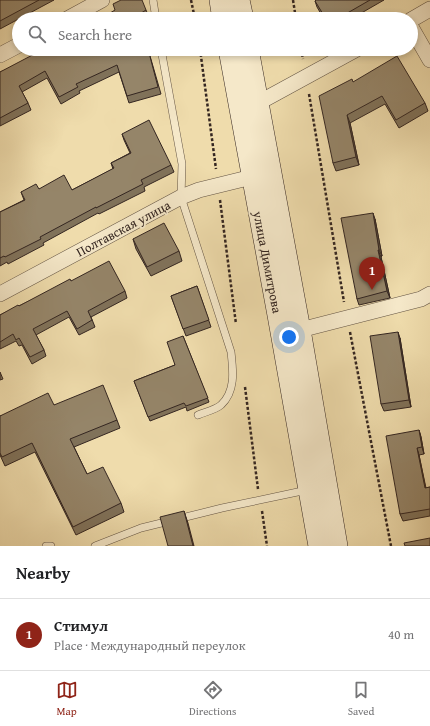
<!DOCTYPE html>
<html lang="en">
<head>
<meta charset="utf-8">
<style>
	body { margin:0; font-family:"Gentium Book Plus",serif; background:#f6f6f6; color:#202124 }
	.you { position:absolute; left:289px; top:337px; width:14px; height:14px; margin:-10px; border:3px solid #fff; border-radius:50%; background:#1a73e8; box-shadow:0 0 0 6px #1a73e833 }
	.badge { display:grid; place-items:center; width:26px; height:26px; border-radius:50%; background:#8f2418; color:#fff; font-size:13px; font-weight:700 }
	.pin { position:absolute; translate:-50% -33px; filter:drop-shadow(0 1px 2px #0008) }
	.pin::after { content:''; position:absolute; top:21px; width:14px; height:12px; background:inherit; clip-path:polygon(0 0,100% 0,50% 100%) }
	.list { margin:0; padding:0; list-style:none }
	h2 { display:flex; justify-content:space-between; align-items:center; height:52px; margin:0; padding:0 16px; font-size:17px }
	h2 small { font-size:13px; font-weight:400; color:#757577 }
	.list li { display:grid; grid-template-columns:26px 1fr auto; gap:12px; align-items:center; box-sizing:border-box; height:72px; padding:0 16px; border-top:1px solid #e0e0e0 }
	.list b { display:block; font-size:15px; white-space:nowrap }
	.list p { margin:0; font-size:13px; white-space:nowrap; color:#757577 }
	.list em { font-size:13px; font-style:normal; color:#757577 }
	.icon { flex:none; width:22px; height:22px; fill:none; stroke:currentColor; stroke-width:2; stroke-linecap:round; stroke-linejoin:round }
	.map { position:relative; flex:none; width:430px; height:546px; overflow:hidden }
	.search { position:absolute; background:#fff; box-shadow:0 2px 6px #0003; left:12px; right:12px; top:12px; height:44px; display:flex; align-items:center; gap:10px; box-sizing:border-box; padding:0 14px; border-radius:22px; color:#757577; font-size:15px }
	.sheet { height:124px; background:#fff }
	nav { display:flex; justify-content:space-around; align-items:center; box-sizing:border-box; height:56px; border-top:1px solid #e0e0e0; background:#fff; font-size:11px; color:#757577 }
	nav a { display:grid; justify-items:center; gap:2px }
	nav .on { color:#8f2418 }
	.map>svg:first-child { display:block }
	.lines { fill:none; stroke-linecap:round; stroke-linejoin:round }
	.lane-casing { stroke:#635444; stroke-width:8 }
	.street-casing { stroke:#635444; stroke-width:16 }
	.secondary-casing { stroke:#342621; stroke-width:22 }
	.path { stroke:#342621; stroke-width:2.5; stroke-dasharray:3 2; stroke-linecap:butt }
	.lane { stroke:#f5e8c9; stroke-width:7 }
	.street { stroke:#f5e8c9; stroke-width:15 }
	.secondary { stroke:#f5e8c9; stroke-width:21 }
	.wall { fill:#80725a; stroke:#342621 }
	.shaded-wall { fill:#685d4a; stroke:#342621 }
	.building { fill:#958569; stroke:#342621 }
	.labels { text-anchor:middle; stroke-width:3.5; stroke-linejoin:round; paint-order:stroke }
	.street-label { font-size:13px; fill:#342621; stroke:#f5e8c9 }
</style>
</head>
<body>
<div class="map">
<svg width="430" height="546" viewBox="0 0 430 546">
	<rect width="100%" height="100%" fill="#efdcac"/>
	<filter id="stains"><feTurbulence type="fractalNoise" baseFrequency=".005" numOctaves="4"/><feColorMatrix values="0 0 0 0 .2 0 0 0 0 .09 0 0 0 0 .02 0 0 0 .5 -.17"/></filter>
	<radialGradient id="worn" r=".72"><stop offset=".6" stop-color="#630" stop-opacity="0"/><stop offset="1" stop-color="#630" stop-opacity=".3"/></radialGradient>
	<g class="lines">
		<defs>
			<path id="lane" d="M153 0 156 19
				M161 49 182 164 181 197 231 352C233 370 236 391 221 405 215 410 205 412 198 415
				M46 546H51
				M95 546 141 528 222 508 307 490"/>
			<path id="street" d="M67 19 102 0
				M411 20 430 9
				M411 27 430 60
				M0 55 19 45
				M258 103 357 49
				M0 294 181 197 199 190 252 177
				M300 330 421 299 430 294"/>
			<path id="secondary" d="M220 0 223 19
				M239 0 243 19
				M229 49 278 315 319 546
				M248 49 300 330 337 546"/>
		</defs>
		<!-- lane casing -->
		<use href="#lane" class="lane-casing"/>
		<!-- street casing -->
		<use href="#street" class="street-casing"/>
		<!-- secondary casing -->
		<use href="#secondary" class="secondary-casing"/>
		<!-- path -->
		<path class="path" d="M191 0 195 19
			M293 0 296 19
			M200 49 216 169
			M301 49 303 59
			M309 94 344 302
			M220 200 236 324
			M350 332 391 546
			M245 387 258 489
			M262 511 267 546"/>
		<!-- lane -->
		<use href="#lane" class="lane"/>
		<!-- street -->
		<use href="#street" class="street"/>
		<!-- secondary -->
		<use href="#secondary" class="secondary"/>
	</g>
	<!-- wall -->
	<path class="wall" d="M0 0H54L0 29Z
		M316 0H384L351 19H324L317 7 315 1Z
		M146 10 149 17 145 19H100Z
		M53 49H148L161 94 129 103 119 72 79 91 80 93 61 104 47 78 22 92 28 103 31 110 0 126V72Z
		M353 82 425 103 428 111 399 128 385 104 350 123 359 165 336 171 333 163Z
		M122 134 171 165 174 172 144 187 145 191 99 214 98 213 43 243 44 245 8 264 7 262 0 266V212L24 200 21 192 39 189 72 190 113 169 111 163 130 153 124 140Z
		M375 219 382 256 381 257 390 298 359 305 357 299Z
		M133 239 179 251 182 261 151 276 136 249Z
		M71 281 125 291 127 298 91 317 95 327 79 335 69 317 36 335 44 350 46 356 32 364 22 345 19 346 16 341 0 349V315Z
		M197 286 211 327 186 336 171 296Z
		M183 336 209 402 187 411 186 407 150 421 134 381 175 365Z
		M400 338 411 407 384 411 381 404Z
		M0 372 3 379 0 380Z
		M54 405 117 420 120 428 74 447 87 474 121 503 124 512 76 535 35 452 5 466 0 455V416Z
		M419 430 421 437 424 454 419 455 426 488 430 487V516L403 521 400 514Z"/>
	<!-- shaded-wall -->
	<path class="shaded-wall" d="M347 115 350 123 359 165 356 157Z
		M373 213 375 219 382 256 379 250Z
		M378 250 381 257 390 298 387 291Z
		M398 332 400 338 411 407 409 400Z
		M419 430 421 437 424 454 422 447Z
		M417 448 419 455 427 495 425 488Z
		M184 511 188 523 194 546H193Z"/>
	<!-- building -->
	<path class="building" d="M0 0H39L0 21Z
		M121 0H142L146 10 138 15 139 19H100L115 10 113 4Z
		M316 0H370L337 19H326L315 1Z
		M53 49H148L158 87 127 96 117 65 76 84 78 87 59 97 45 71 19 86 28 103 0 118V72L42 50 44 53Z
		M397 56 425 103 396 120 382 96 347 115 356 157 333 163 319 96 352 79 353 82Z
		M149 120 171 165 141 180 143 184 96 208V207L40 237 41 239 5 257 4 256 0 258V212L25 200 21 192 36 184 39 189 64 175 72 190 114 168 111 163 131 153 122 134Z
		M373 213 379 250H378L387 291 357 299 341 218Z
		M164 223 179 251 147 267 133 239Z
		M109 261 125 291 88 311 92 320 77 329 67 311 33 329 44 350 30 357 19 338 16 340 13 334 0 342V315L18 305 19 306 70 279 71 281Z
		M197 286 209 320 183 329 171 296Z
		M398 332 409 400 381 404 370 336Z
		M183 336 208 398 186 406 184 403 148 417 134 381 175 365 167 342Z
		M103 385 117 420 70 439 87 474 103 467 121 503 73 527 32 443 2 457 0 453V416L48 393 54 405Z
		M419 430 422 447 417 448 425 488 430 487V509L400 514 386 436Z
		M184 511 193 546H168L160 517Z
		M430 538V546H405L404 543Z"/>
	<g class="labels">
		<!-- street labels -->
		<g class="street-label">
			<text transform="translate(123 228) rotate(-28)" y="5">Полтавская улица</text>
			<text transform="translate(268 262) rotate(79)" y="5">улица Димитрова</text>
		</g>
	</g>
	<rect width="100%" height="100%" filter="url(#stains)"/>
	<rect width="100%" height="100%" fill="url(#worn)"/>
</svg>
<div class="you"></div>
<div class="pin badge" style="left:372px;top:290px">1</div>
<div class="search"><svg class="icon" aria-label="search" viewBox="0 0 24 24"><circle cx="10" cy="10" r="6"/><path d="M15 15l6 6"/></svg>Search here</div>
</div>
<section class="sheet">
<h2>Nearby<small></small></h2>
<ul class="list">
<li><span class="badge">1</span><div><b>Стимул</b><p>Place · Международный переулок</p></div><em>40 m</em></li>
</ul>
</section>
<nav>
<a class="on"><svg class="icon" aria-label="map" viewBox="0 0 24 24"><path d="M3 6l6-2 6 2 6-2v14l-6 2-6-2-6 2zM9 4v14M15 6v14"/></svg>Map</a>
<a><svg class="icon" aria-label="directions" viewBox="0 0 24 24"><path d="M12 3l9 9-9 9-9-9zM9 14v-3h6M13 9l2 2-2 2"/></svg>Directions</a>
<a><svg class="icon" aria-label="saved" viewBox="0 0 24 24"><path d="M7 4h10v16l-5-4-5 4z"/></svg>Saved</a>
</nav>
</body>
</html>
